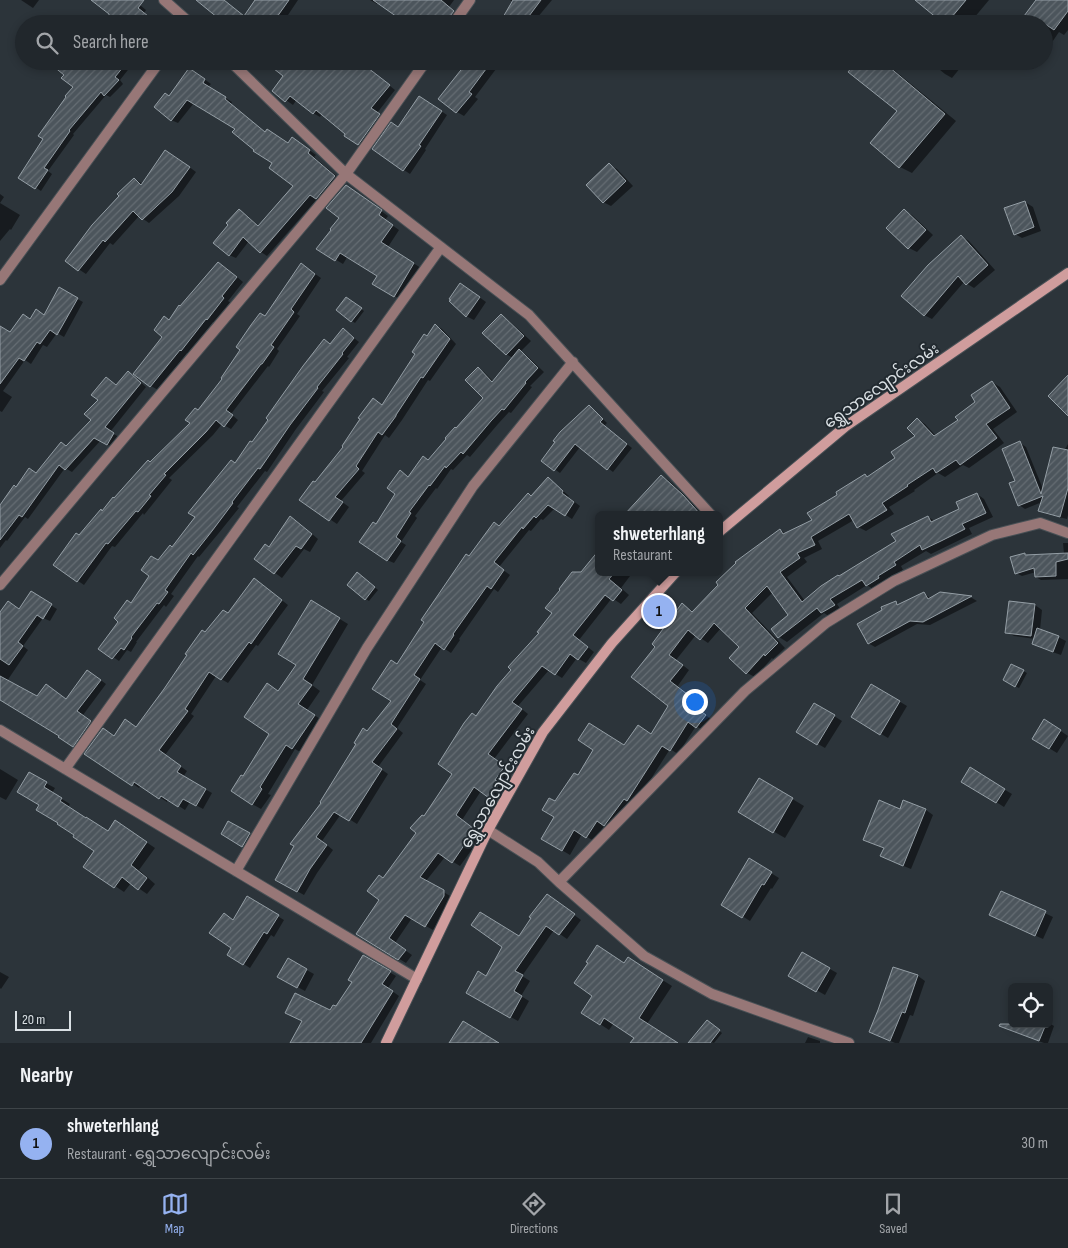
<!DOCTYPE html>
<html lang="en">
<head>
<meta charset="utf-8">
<style>
	body { margin:0; font-family:"Sofia Sans Condensed","Noto Sans Myanmar",sans-serif; background:#2d3338; color:#f1f3f6 }
	.controls { position:absolute; right:15px; bottom:15px; display:grid; overflow:hidden; border-radius:8px; box-shadow:0 2px 8px #0003 }
	.controls button { width:45px; height:45px; display:grid; place-items:center; padding:0; border:0; border-bottom:1px solid #3e4448; background:#21272c; color:#f1f3f6; font:25px sans-serif }
	.scale { position:absolute; left:15px; bottom:12px; width:56px; box-sizing:border-box; padding-left:5px; border:2px solid #dae0e4; border-top:0; font-size:14px; line-height:18px; white-space:nowrap; color:#dae0e4; -webkit-text-stroke:4px #222a30; paint-order:stroke }
	.you { position:absolute; left:694px; top:701px; width:18px; height:18px; margin:-12px; border:4px solid #fff; border-radius:50%; background:#1a73e8; box-shadow:0 0 0 8px #1a73e833 }
	.badge { display:grid; place-items:center; width:32px; height:32px; border-radius:50%; background:#95b2f1; color:#111; font-size:16px; font-weight:700 }
	.pin { position:absolute; translate:-50% -50%; border:2px solid #fff; box-shadow:0 1px 5px #0006 }
	.popup { position:absolute; left:595px; top:511px; width:128px; height:65px; box-sizing:border-box; display:grid; place-content:center; border-radius:8px; background:#21272c; filter:drop-shadow(0 1px 4px #0005); font-size:16px; white-space:nowrap; color:#a2a5a9 }
	.popup b { font-size:19px; color:#f1f3f6 }
	.popup::after { content:''; position:absolute; left:50%; top:100%; margin-left:-10px; border:10px solid transparent; border-top-color:#21272c }
	.list { margin:0; padding:0; list-style:none }
	h2 { display:flex; justify-content:space-between; align-items:center; height:65px; margin:0; padding:0 20px; font-size:21px }
	h2 small { font-size:16px; font-weight:400; color:#a2a5a9 }
	.list li { display:grid; grid-template-columns:32px 1fr auto; gap:15px; align-items:center; box-sizing:border-box; height:70px; padding:0 20px; border-top:1px solid #3e4448 }
	.list b { display:block; font-size:19px; white-space:nowrap }
	.list p { margin:0; font-size:16px; white-space:nowrap; color:#a2a5a9 }
	.list em { font-size:16px; font-style:normal; color:#a2a5a9 }
	.icon { flex:none; width:28px; height:28px; fill:none; stroke:currentColor; stroke-width:2; stroke-linecap:round; stroke-linejoin:round }
	.map { position:relative; flex:none; width:1068px; height:1043px; overflow:hidden }
	.search { position:absolute; background:#21272c; box-shadow:0 2px 8px #0003; left:15px; right:15px; top:15px; height:55px; display:flex; align-items:center; gap:12px; box-sizing:border-box; padding:0 18px; border-radius:28px; color:#a2a5a9; font-size:19px }
	.sheet { height:135px; background:#21272c }
	nav { display:flex; justify-content:space-around; align-items:center; box-sizing:border-box; height:70px; border-top:1px solid #3e4448; background:#21272c; font-size:14px; color:#a2a5a9 }
	nav a { display:grid; justify-items:center; gap:2px }
	nav .on { color:#95b2f1 }
	.map>svg:first-child { display:block }
	.shadow { fill:#0007 }
	.building { fill:url(#building-hatch); stroke:#949ea5 }
	.lines { fill:none; stroke-linecap:round; stroke-linejoin:round }
	.street-casing { stroke:#485055; stroke-width:12 }
	.secondary-casing { stroke:#485055; stroke-width:12 }
	.street { stroke:#977777; stroke-width:10 }
	.secondary { stroke:#d09d9d; stroke-width:10 }
	.labels { text-anchor:middle; stroke-width:4; stroke-linejoin:round; paint-order:stroke }
	.street-label { font-size:16px; fill:#dae0e4; stroke:#222a30 }
</style>
</head>
<body>
<div class="map">
<svg width="1068" height="1043" viewBox="0 0 1068 1043">
	<defs>
		<pattern id="building-hatch" width="6" height="6" patternUnits="userSpaceOnUse" patternTransform="scale(1.25)"><rect width="6" height="6" fill="#4c555c"/><path d="M-1 1l2-2M0 6l6-6M5 7l2-2" fill="none" stroke="#656d73"/></pattern>
	</defs>
	<rect width="100%" height="100%" fill="#2c343a"/>
	<!-- shadow -->
	<path class="shadow" d="M21 0H39L33 8Z
		M106 0H134L146 10 144 13 154 20 152 23Z
		M198 0H224L245 17 257 0H298L282 24H215L220 17Z
		M370 0H454L449 7 459 15 453 24H401L404 20 378 2 377 4Z
		M510 0H552L532 24H500L513 2Z
		M917 0H989L969 24H945Z
		M1037 0H1068V30L1064 35 1059 32 1044 54V24H1017L1020 20 1022 21Z
		M52 61H135L120 80 123 84 110 97 106 95 73 134 74 135 48 171 52 174 41 191 20 177 75 87 66 74Z
		M299 61H369L372 64 369 69 395 90 377 113 386 119 365 148 346 135 347 134 322 114 320 117 313 113 297 99 293 105 273 91Z
		M469 61H502L475 97 478 99 464 116 457 112 440 98Z
		M859 61H883L956 121 912 173 900 167 899 111Z
		M929 61H964L965 62 952 78 945 74Z
		M1021 61H1039L1033 69Z
		M196 73 211 84 208 87 232 102 231 104 266 133 288 144 299 142 316 155 314 157 341 180 323 202 317 199 267 256 261 252 249 241 236 258 229 255 239 211 245 214 259 226 295 186 274 163 237 128 194 103 178 123 171 120 170 97Z
		M426 101 447 115 425 149 426 150 410 174 404 170 399 129Z
		M173 155 196 172 179 196 149 223 139 216 113 245 110 243 86 274 66 261 135 179 143 184Z
		M609 165 617 169 633 186 611 206 603 202Z
		M354 191 388 216 385 220 399 230 388 247 421 268 401 300 374 283 379 275 348 256 343 264 318 249 341 218Z
		M0 194 4 197 0 203Z
		M1025 202 1033 207 1041 231 1022 238 1015 234Z
		M0 203 20 215 11 230 10 229 0 241Z
		M904 211 912 215 933 235 917 252 909 248 888 228Z
		M961 236 969 241 995 270 974 288 964 282 932 319 924 315Z
		M218 263 225 267 243 282 228 301 231 303 214 323 213 322 189 354 187 353 158 390 151 386 164 337 170 321Z
		M308 269 321 278 297 314 300 316 277 349 279 351 269 367 268 366 231 414 238 420 231 429 222 424 213 435 169 478 172 480 144 515 143 513 115 547 112 546 84 585 55 565 103 512 191 423 198 411 224 379 265 317Z
		M59 289 83 302 64 337 57 333 47 347 43 345 31 364 25 360 3 391 12 397 2 412 0 411V326L11 334 30 320 44 316Z
		M468 289 486 302 474 320 466 316Z
		M349 300 364 311 355 323 337 310Z
		M501 315 508 320 531 341 520 352 525 354 544 372 530 386 532 387 511 413 509 412 498 424 470 457 467 455 453 470 451 469 437 489 436 488 415 516 417 518 401 542 406 545 394 563 387 560 377 525 397 494 400 472 409 477 428 461 485 398 478 368 484 372 494 382 513 358 506 354Z
		M435 325 442 329 456 344 430 381 428 380 402 420 389 438 385 435 362 471 365 473 341 501 349 507 337 524 301 500 380 403 383 405Z
		M349 334 359 342 347 357 349 358 322 391 324 392 296 429 267 472 265 471 237 507 239 508 218 534 199 557 198 556 171 594 174 596 166 607 164 605 136 642H137L131 652 127 650 119 661 100 648 131 604 159 561 173 548 253 444 325 341 331 345Z
		M128 373 134 376 146 387 110 432 119 437 113 448 101 440 72 472 65 468 28 519 25 517 7 541 6 540 0 548V507L17 488 37 474 61 443 67 447 92 419 106 378 117 385Z
		M992 382 1000 387 1017 412 993 429 1004 443 969 468 963 465 945 477 938 473 914 490 915 491 889 507 894 514 866 531 858 527 854 520 818 541 822 549 804 558 807 562 787 577 805 601 897 542 928 517 935 521 961 509 977 494 984 499 993 517 969 528 972 534 931 554 926 551 901 566 903 570 885 581 886 582 874 590 867 585 837 604 841 610 830 617 824 613 787 642 779 637 789 615 773 592 752 613 785 648 773 659 772 658 755 677 747 673 740 647 721 628 708 643 696 635 676 660 689 670 677 687 694 700 691 704 712 720 704 731 696 726 678 754 670 749 635 804 612 829 605 825 594 841 582 834 570 855 543 839 555 817V803L578 777 625 747 651 735 670 706 657 647 683 605 694 612 780 530 786 534 814 521 839 495 865 476 869 478 897 459 916 436 917 419 925 424 936 436 959 420 976 402Z
		M589 407 594 410 607 423 604 426 632 448 613 472 580 447 560 473 543 461Z
		M1020 443 1026 447 1043 489 1068 444V515L1067 519 1046 514 1040 510 1042 502 1025 509 1019 505 1017 482Z
		M661 476 668 480 690 500 702 514 701 515H618L621 511 627 514Z
		M548 479 554 483 569 496 568 497 580 506 572 519 555 508 543 520 541 519 531 531 529 530 499 567 510 575 498 592 494 589 459 639 460 640 451 653 442 647 420 680 426 684 397 728 403 733 378 767 388 774 357 824 341 814 322 841 333 850 317 873 304 895 277 880 323 803 368 732 393 700 398 666 469 558 500 527 528 494 532 497Z
		M290 517 298 522 318 539 310 552 304 549 282 578 256 559 270 548Z
		M1063 543H1068V579L1041 580 1036 577V572L1022 576 1016 573 1025 554 1028 556 1064 554Z
		M599 552V572H633L621 588 629 595 621 604 612 598 579 640 594 652 586 663 577 658 562 678 549 670 518 706 528 714 494 759 511 771 501 784 506 788 496 801 481 791 462 820 484 837 477 846 475 845 460 866 445 857 426 881 450 896V901L433 930 412 918 395 943 412 955 406 963 358 934 381 900 383 879 417 832 424 818 453 773 477 717 540 633 578 579Z
		M361 576 378 590 369 601 366 599Z
		M261 584 288 605 258 646 256 645 228 683 216 676 191 714 194 716 165 755 187 771 183 777 212 793 203 809 190 802 185 810 168 799 167 802 141 785 139 788 133 784 114 737 136 728 206 633 228 614Z
		M31 593 57 609 50 621 43 618 23 646 28 650 7 681 38 698 67 700 94 675 106 684 83 715 97 725 79 749 0 699V615L20 610Z
		M924 593 931 599 940 594 972 598 977 601 930 625 917 624 875 647 868 643 896 603 900 605Z
		M1035 605 1042 610 1040 630 1058 637 1066 641 1061 655 1041 648 1033 644 1035 639 1014 636 1007 632Z
		M320 607 348 624 312 685 320 691 307 710 323 721 302 753 295 749 268 794 271 795 261 809 252 804 244 778 271 733 279 692 298 665Z
		M1012 665 1027 673 1019 688 1004 680Z
		M872 685 907 706 888 738 853 717Z
		M815 704 842 721 825 748 797 732Z
		M1052 725 1068 736 1057 753 1034 739Z
		M0 769 18 780 6 800 0 797Z
		M970 769 1012 794 1004 807 963 781Z
		M29 774 55 788 52 793 70 804 68 807 108 832 124 827 155 848 139 870 155 884 147 894 131 883 124 892 85 866 95 851 41 805Z
		M759 779 804 806 785 838 740 812Z
		M904 802 926 810 933 815 911 869 889 860 882 856 885 849 865 840 900 810Z
		M229 822 257 839 250 850 222 834Z
		M750 860 779 878 772 889 771 888 750 921 723 904Z
		M1001 892 1053 917 1043 939 998 919Z
		M248 898 284 920 274 937 271 935 250 968 228 954 232 948 234 921Z
		M554 900 581 920 567 939 554 930 522 976 530 981 521 996 529 1001 518 1021 467 993 487 977 503 946 520 937Z
		M802 953 837 973 825 995 790 975Z
		M364 957 396 976 388 988 399 996 371 1043H292L336 1008 354 982Z
		M288 960 314 974 305 991 279 977Z
		M625 964H637L672 986 647 1024 677 1043H632L635 1037 614 1023 609 1030 600 1024Z
		M0 972 9 977 1 989 0 988Z
		M918 976 925 981 913 1016 910 1015 899 1043H895L871 1032Z
		M710 1023 722 1033 714 1043 711 1042Z
		M1049 1023 1054 1026 1048 1043H1044L1030 1038 1026 1024H1049Z
		M808 1037 820 1041V1043H805Z"/>
	<!-- building -->
	<path class="building" d="M91 0H144L138 8 158 24H104L110 17 109 15V14Z
		M196 0H224L244 16 255 0H289L272 24H213L218 18Z
		M373 0H441L454 11 447 20 446 24H407Z
		M513 0H541L523 24H499Z
		M915 0H966L946 24H944Z
		M1036 0H1068V11L1054 30 1045 24H1018Z
		M47 61H128L115 77 119 80 104 96 101 92 69 130 70 131 44 168 48 170 35 189 18 178 43 139 38 136 66 97 65 96 73 87 61 78 64 75Z
		M264 61H359L390 85 371 108 380 114 358 145 344 136 345 134 316 110 313 114 290 96 285 102 272 91 283 76Z
		M468 61H492L469 92 472 94 456 113 438 99Z
		M857 61H882L945 114 899 168 870 143 897 111 848 72Z
		M189 68 205 79 203 83 226 97 225 99 265 132 267 129 288 143 292 137 310 150 308 153 335 176 316 199 310 195 260 253 243 237 229 256 213 243 228 225 226 223 239 209 258 226 293 186 269 168 272 163 253 151 254 150 232 132 235 129 187 100 171 121 154 107 165 93 169 96Z
		M419 96 442 111 419 145 421 146 403 171 372 149 391 122 398 127Z
		M165 150 190 167 172 192 142 220 133 211 105 242 103 240 78 271 65 261 92 225 119 196 117 194 134 178 141 185Z
		M609 163 626 181 603 203 586 185Z
		M346 185 382 210 379 215 393 225 381 242 414 263 394 297 372 284 377 276 340 253 335 261 316 249 331 230 330 229 339 218 326 208Z
		M1025 201 1034 227 1014 235 1004 208Z
		M904 209 926 230 908 249 886 228Z
		M961 235 988 265 966 285 958 276 924 316 901 296 928 265Z
		M218 262 237 277 222 296 224 298 207 320 206 319 181 351 180 350 150 387 133 374 162 337 154 330 164 316 169 320 179 305 180 306Z
		M301 263 315 274 291 309 294 312 271 345 274 347 262 364H261L226 410 233 415 224 427 216 420 206 432 164 474 166 475 149 495 151 496 138 512 136 511 108 544 106 543 77 582 53 565 76 533 79 535 101 509 102 511 113 497 114 498 148 460 150 462 190 423 185 420 195 408 198 410 222 379 221 378 240 350 236 347 251 325 260 313 265 316Z
		M460 283 480 297 466 317 449 301 451 300 449 299Z
		M59 287 78 298 57 335 50 330 40 344 37 342 24 361 19 358 0 384V326L10 332 23 314 30 319 36 309 44 315Z
		M346 297 362 308 351 322 336 310Z
		M501 314 524 336 506 355 482 333Z
		M435 324 450 339 423 378 421 377 396 415V416L382 435 378 432 356 466 359 469 335 497 343 502 329 521 299 500 313 481 315 482 343 447 342 446 360 419 358 418 373 398 382 405 415 354 412 352 424 334 427 336Z
		M343 328 354 338 342 353 343 354 317 387 318 388 290 425 260 469 258 468 232 502 233 503 212 531 193 555 191 553 165 590 168 592 159 604 157 603 131 637 132 638 124 650 121 648 112 659 98 649 118 622 114 618 127 600 131 603 149 576 141 570 151 556 158 560 170 545 172 547 195 517 188 513 231 460 235 463 250 441 252 442 268 420 266 418 303 366 324 339 330 344Z
		M519 349 538 368 525 382 526 383 504 410 502 409 491 421 463 454 461 452 446 468 445 466 430 486 429 485 409 512 411 513 396 537 401 541 387 561 359 542 373 522 376 524 395 494 387 488 400 470 408 477 423 456 428 460 446 439 445 438 455 427 456 428 483 398 465 380 478 367 492 382Z
		M128 371 141 383 105 427 114 433 107 445 94 438 65 470 59 465 22 517 19 515 0 540V505L14 485 16 487 29 468 36 473 61 442 66 446 91 420 84 414 98 400 91 395 106 377 116 385Z
		M1068 375V416L1048 396Z
		M992 381 1010 408 986 424 997 438 960 465 956 460 936 473 933 468 907 485 908 486 882 503 887 510 857 528 849 514 811 537 815 545 797 553 800 558 780 572 802 602 821 586 838 575 839 576 896 541 891 534 928 516 931 522 959 509 956 502 977 493 986 513 962 524 965 529 941 541 922 550 920 545 894 562 896 565 878 576 879 578 866 586 862 580 830 599 835 605 821 613 817 608 778 638 771 629 788 615 767 586 745 608 778 643 765 656 764 654 746 674 729 658 739 647 714 623 700 640 688 630 669 655 683 665 670 681 687 694 684 699 706 715 696 728 688 722 670 751 662 746 627 801 624 799 604 826 597 821 586 838 574 830 562 851 541 839 554 817 542 810 549 798 555 801 574 773 578 775 593 750 578 740 589 723 624 745 638 725 651 734 668 706 631 677 655 647 652 644 682 603 692 612 718 585 716 582 736 563 735 562 780 529 783 534 812 520 807 513 837 495 836 492 865 474 867 477 895 458 891 452 915 436 907 428 917 418 934 436 958 420 955 417 975 402 971 395Z
		M589 405 603 419 600 422 627 444 607 470 575 444 554 471 541 461 555 442 553 441 560 432Z
		M1020 441 1041 494 1053 447 1068 450V488L1060 517 1038 511 1043 496 1018 506 1009 483 1015 481 1002 449Z
		M661 475 683 495 701 515H624Z
		M548 477 563 491 562 493 574 502 565 516 548 505 536 518 534 516 523 529 522 527 494 562 504 570 491 589 487 586 453 634 454 635 444 650 435 643 414 675 420 679 391 724 397 729 372 762 382 769 349 821 334 812 316 837 327 845 310 869 297 892 275 880 294 846 290 844 321 803 320 802 356 744 354 743 363 728 367 731 391 701 372 689 391 660 397 664 424 622 421 620 466 554 469 556 494 522 499 526 528 493 531 496Z
		M290 516 312 534 301 549 296 546 274 574 254 559 265 544 269 547Z
		M599 550V572H615L609 579 622 590 613 601 605 595 573 635 588 647 578 660 570 654 555 675 542 666 512 702 522 709 488 754 505 766 495 780 500 783 489 798 474 787 456 815 478 832 470 843 467 841 452 863 438 853 420 877 444 890V896L425 927 405 915 389 938 406 950 398 960 356 934 379 900 367 891 379 875 383 878 416 833 410 828 422 815 424 816 452 774 438 764 464 723 472 713 476 716 497 686 511 670 508 667 539 633 537 632 552 613 545 608 560 590 559 589 572 572H581Z
		M1025 553V555L1068 553V559L1056 562V576L1035 577 1034 568 1015 574 1010 557Z
		M357 572 375 587 365 600 347 585Z
		M254 578 282 600 251 644 249 642 221 680 209 672 185 709 188 711 159 750 181 766 177 772 206 789 196 806 183 799 178 807 161 796 159 799 134 782 132 786 84 754 103 728 114 736 125 719 136 727 164 689 187 655 185 654 202 630 205 632 223 610 228 613Z
		M31 591 52 604 43 619 37 615 18 642 23 646 9 665 0 659V612L8 601 19 609Z
		M924 592 928 599 940 592 972 596 923 622 910 621 868 644 857 624 882 610 881 607 896 601 897 605Z
		M311 600 340 618 303 679 312 685 298 704 315 715 292 749 286 745 260 787 262 789 252 805 231 791 241 775 243 776 269 734 244 717 267 683 278 691 296 665 278 654Z
		M1009 601 1035 604 1031 636 1005 633Z
		M1037 628 1059 636 1053 652 1032 644Z
		M1011 664 1024 670 1015 687 1003 680Z
		M87 670 101 680 77 711 91 721 73 747 58 737 59 736 0 700V676L37 696 46 684 66 699Z
		M871 684 900 701 880 735 851 717Z
		M814 703 835 715 817 745 796 732Z
		M1044 719 1061 730 1049 749 1032 739Z
		M970 767 1005 789 996 803 961 782Z
		M29 772 47 782 44 787 62 798 60 801 86 818V817L108 831 115 820 147 842 131 865 147 878 138 890 122 877 114 888 83 867 94 851 73 837 74 835 57 824 58 823 36 810 39 805 17 792Z
		M759 778 793 798 773 833 738 812Z
		M879 800 900 809 903 800 926 809 903 866 880 856 884 848 863 840Z
		M228 821 250 833 242 847 221 834Z
		M749 858 772 872 764 885 762 884 742 918 721 905Z
		M1001 891 1046 911 1035 936 989 915Z
		M547 894 575 914 559 935 546 926 515 971 523 975 514 991 522 996 510 1018 466 993 478 971 486 976 502 947 471 925 480 912 519 936 531 918 529 917Z
		M247 896 279 915 267 934 264 932 243 965 227 955 231 948 209 933 224 913 233 920Z
		M597 945 624 963 628 957 663 980 639 1018 678 1043H630L634 1038 604 1018 600 1025 581 1013 592 996 574 983 588 963 586 962Z
		M802 952 830 968 816 992 788 976Z
		M363 955 391 971 382 984 393 991 361 1043H290L302 1021 285 1013 295 993 330 1010 333 1005 336 1006 352 982 348 980Z
		M288 958 307 969 297 988 277 977Z
		M893 967 918 975 905 1013 902 1012 890 1041 869 1032 878 1010Z
		M707 1020 720 1030 710 1043H688Z
		M463 1021 499 1043H449Z
		M1000 1024H1046L1039 1041 999 1026Z"/>
	<g class="lines">
		<defs>
			<path id="street" d="M164 0 191 24
				M453 24 470 0
				M230 61 346 174 529 315 711 515
				M0 280 160 61
				M0 585 346 174 426 61
				M0 730 417 979
				M65 769 441 247
				M488 830 538 862 559 882 644 956 712 994 849 1043
				M236 871 367 648 473 486 573 362
				M559 882 745 691 826 623 894 581 992 535 1040 523 1068 533"/>
			<path id="secondary" d="M719 532 846 426 1068 273
				M386 1043 488 830 543 732 612 643 676 572"/>
		</defs>
		<!-- street casing -->
		<use href="#street" class="street-casing"/>
		<!-- secondary casing -->
		<use href="#secondary" class="secondary-casing"/>
		<!-- street -->
		<use href="#street" class="street"/>
		<!-- secondary -->
		<use href="#secondary" class="secondary"/>
	</g>
	<g class="labels">
		<!-- street labels -->
		<g class="street-label">
			<text transform="translate(881 385) rotate(-35)" y="6">ရွှေသာလျောင်းလမ်း</text>
			<text transform="translate(497 787) rotate(-61)" y="6">ရွှေသာလျောင်းလမ်း</text>
		</g>
	</g>
</svg>
<div class="controls">
<button><svg class="icon" aria-label="locate" viewBox="0 0 24 24"><circle cx="12" cy="12" r="6"/><path d="M12 2v4M12 18v4M2 12h4M18 12h4"/></svg></button>
</div>
<div class="scale">20 m</div>
<div class="you"></div>
<div class="pin badge" style="left:659px;top:611px">1</div>
<div class="popup"><b>shweterhlang</b>Restaurant</div>
<div class="search"><svg class="icon" aria-label="search" viewBox="0 0 24 24"><circle cx="10" cy="10" r="6"/><path d="M15 15l6 6"/></svg>Search here</div>
</div>
<section class="sheet">
<h2>Nearby<small></small></h2>
<ul class="list">
<li><span class="badge">1</span><div><b>shweterhlang</b><p>Restaurant · ရွှေသာလျောင်းလမ်း</p></div><em>30 m</em></li>
</ul>
</section>
<nav>
<a class="on"><svg class="icon" aria-label="map" viewBox="0 0 24 24"><path d="M3 6l6-2 6 2 6-2v14l-6 2-6-2-6 2zM9 4v14M15 6v14"/></svg>Map</a>
<a><svg class="icon" aria-label="directions" viewBox="0 0 24 24"><path d="M12 3l9 9-9 9-9-9zM9 14v-3h6M13 9l2 2-2 2"/></svg>Directions</a>
<a><svg class="icon" aria-label="saved" viewBox="0 0 24 24"><path d="M7 4h10v16l-5-4-5 4z"/></svg>Saved</a>
</nav>
</body>
</html>
